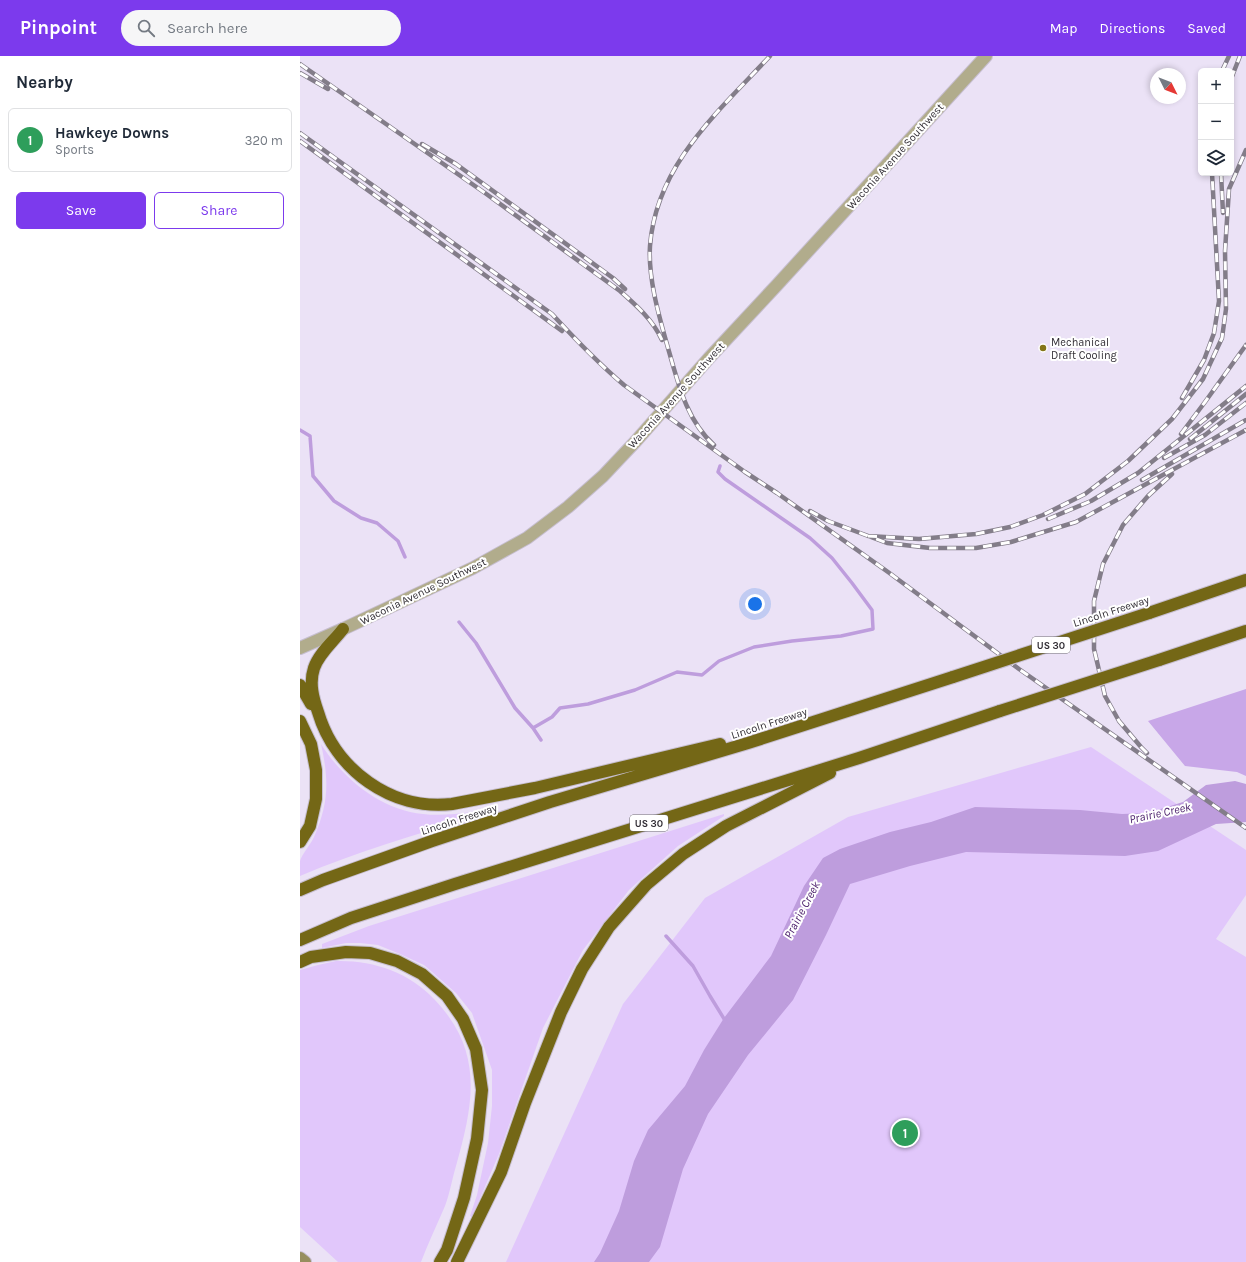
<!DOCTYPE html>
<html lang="en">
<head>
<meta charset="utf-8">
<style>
	body { margin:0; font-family:Karla,sans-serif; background:#f6f6f7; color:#1f2937 }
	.controls { position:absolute; right:12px; top:12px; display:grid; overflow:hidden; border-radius:6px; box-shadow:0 2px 6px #0003 }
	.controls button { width:36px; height:36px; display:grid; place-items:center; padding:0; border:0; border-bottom:1px solid #e0e1e3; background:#fff; color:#1f2937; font:20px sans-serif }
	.compass { position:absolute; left:850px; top:12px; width:36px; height:36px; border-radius:50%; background:#fff; box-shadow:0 2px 6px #0003; rotate:132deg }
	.you { position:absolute; left:455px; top:548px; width:14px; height:14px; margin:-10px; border:3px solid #fff; border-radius:50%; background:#1a73e8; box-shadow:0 0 0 6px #1a73e833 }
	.badge { display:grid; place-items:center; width:26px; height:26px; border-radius:50%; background:#7c3aed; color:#fff; font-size:13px; font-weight:700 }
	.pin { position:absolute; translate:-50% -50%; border:2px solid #fff; box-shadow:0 1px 4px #0006 }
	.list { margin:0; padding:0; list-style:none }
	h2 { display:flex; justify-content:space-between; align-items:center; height:52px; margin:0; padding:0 16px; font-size:17px }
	h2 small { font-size:13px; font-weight:400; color:#747a83 }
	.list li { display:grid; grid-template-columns:26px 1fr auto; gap:12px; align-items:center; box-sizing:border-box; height:64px; margin:0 8px 8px; padding:0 8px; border:1px solid #e0e1e3; border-radius:6px }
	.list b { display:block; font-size:15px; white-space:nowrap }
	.list p { margin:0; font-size:13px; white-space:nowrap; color:#747a83 }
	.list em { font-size:13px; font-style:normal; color:#747a83 }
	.actions { display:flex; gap:8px; padding:12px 16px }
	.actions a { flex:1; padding:9px 0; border:1px solid #7c3aed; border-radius:6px; text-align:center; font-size:14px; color:#7c3aed }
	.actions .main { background:#7c3aed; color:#fff }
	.icon { flex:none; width:22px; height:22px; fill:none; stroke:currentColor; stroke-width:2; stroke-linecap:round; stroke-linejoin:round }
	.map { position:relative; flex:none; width:946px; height:1206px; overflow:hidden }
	header { display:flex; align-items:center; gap:24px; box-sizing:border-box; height:56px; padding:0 20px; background:#7c3aed; color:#fff }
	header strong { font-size:19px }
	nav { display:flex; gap:22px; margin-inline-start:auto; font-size:14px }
	.search { width:280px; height:36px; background:#f6f6f7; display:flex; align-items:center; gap:10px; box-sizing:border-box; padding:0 14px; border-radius:22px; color:#747a83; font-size:15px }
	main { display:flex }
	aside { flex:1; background:#fff }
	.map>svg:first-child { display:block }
	.green { fill:#e1c7fb }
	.forest { fill:#c8a7e8 }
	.water { fill:#be9ddd }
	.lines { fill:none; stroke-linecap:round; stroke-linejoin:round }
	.stream { stroke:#be9ddd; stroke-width:3.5 }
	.minor-casing { stroke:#c6becf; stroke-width:14 }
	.tertiary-casing { stroke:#c6becf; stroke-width:14 }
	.secondary-casing { stroke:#c6becf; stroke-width:14 }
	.motorway-casing { stroke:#c6becf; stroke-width:14 }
	.minor { stroke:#b1ac8c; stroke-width:12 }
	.tertiary { stroke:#b1ac8c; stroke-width:12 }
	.secondary { stroke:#978e5f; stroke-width:12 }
	.motorway { stroke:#746716; stroke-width:12 }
	.rail-casing { stroke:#837d89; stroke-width:4.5 }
	.rail { stroke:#fff; stroke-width:3; stroke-dasharray:9; stroke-linecap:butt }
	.motorway-bridge-casing { stroke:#c6becf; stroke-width:14; stroke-linecap:butt }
	.motorway-bridge { stroke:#746716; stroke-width:12 }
	.poi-dot { fill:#847518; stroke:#fff; stroke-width:1.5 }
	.labels { text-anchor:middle; stroke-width:4; stroke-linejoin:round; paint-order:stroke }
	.shield { fill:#fff; stroke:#6f6c71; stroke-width:1 }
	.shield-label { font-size:10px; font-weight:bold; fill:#312d34 }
	.street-label { font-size:11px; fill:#312d34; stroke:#fff }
	.poi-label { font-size:11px; fill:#312d34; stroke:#fff; text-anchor:start }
	.water-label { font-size:12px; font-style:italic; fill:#4d226d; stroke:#fff }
</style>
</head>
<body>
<header>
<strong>Pinpoint</strong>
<div class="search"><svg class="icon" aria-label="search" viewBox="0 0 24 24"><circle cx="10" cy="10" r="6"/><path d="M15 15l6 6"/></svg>Search here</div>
<nav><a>Map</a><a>Directions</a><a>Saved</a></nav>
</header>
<main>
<aside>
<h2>Nearby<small></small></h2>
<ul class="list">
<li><span class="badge" style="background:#2e9e5b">1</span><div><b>Hawkeye Downs</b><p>Sports</p></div><em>320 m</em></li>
</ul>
<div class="actions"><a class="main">Save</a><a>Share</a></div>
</aside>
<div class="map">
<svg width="946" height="1206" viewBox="0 0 946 1206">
	<rect width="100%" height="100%" fill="#ebe2f6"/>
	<!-- green -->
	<path class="green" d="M21 688C43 723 81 754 123 758 140 760 156 758 172 756L173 761C115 779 56 796 0 820 0 815 0 809 0 805 2 798 11 788 14 781 29 747 29 724 21 688Z
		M791 691 946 794V839L916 883 946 901V1206H206L323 948 405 842 548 761Z
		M424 758V760L378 790 329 834 283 894 243 972 199 1098 172 1161 170 1160 177 1139 188 1087 192 1050V1014L172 957 156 937 124 909 100 898 78 889 60 887H46L22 892V888L69 870Z
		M36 905C72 904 109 916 134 943 184 995 174 1046 156 1110 152 1123 150 1137 145 1150 137 1169 128 1187 121 1206H38L0 1171V914L18 909Z"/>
	<!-- forest -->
	<path class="forest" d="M946 633V720L937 716 885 710 848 665Z"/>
	<!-- water -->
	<path class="water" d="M935 725 946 728V766L916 768 858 795 825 800 666 796 610 810 550 828 526 879 493 944 448 999 408 1058 383 1113 360 1191 349 1206H294L300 1197 319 1155 334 1105 348 1074 385 1030 404 994 424 962 471 900 504 830 523 802 540 793 590 776 631 766 675 751 780 754 822 758 848 757 883 746 906 729Z"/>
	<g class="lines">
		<!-- stream -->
		<path class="stream" d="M0 374 10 380 13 420 34 445 61 462 77 467 98 485 105 501
			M159 566 176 587 215 652 233 672 241 684
			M233 672 252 661 260 652 288 648 335 634 377 616 402 619 419 605 454 591 492 585 541 580 573 573 572 554 552 527 532 502 510 482 425 423 418 416 420 410
			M366 880 393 910 410 940 426 966"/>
		<defs>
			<path id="minor" d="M43 573 173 512 227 482 268 451 303 420 336 385 409 302 477 229 686 0"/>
			<path id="tertiary" d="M0 592 43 573"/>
			<path id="secondary" d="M0 1202 5 1206"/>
			<path id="motorway" d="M849 557 946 524
				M43 573C34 585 19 597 14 612 9 627 13 642 18 656 35 714 92 755 152 748L235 732 420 688
				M859 604 946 575
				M0 629 11 648
				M0 665 11 688 16 714V743L10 770 0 786
				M0 834 23 824 132 785 250 746 448 687 653 621
				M0 884 51 862 155 828 559 702 700 655
				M0 906 11 901 46 896 70 897 97 905 122 918 147 940 163 963 176 993 182 1034 177 1083 164 1142 147 1194 140 1206
				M157 1206 201 1116 225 1047 261 956 282 913 309 871 346 829 383 798 426 770 530 717"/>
		</defs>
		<!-- minor casing -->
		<use href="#minor" class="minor-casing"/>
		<!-- tertiary casing -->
		<use href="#tertiary" class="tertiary-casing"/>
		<!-- secondary casing -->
		<use href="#secondary" class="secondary-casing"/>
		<!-- motorway casing -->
		<use href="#motorway" class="motorway-casing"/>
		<!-- minor -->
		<use href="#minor" class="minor"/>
		<!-- tertiary -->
		<use href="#tertiary" class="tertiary"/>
		<!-- secondary -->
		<use href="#secondary" class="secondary"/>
		<!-- motorway -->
		<use href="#motorway" class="motorway"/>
		<defs>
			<path id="rail" d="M0 8 185 137 320 235C336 249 353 264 362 284
				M922 15 929 0
				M0 17 28 33
				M931 23 940 0
				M0 77 252 258C275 283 298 307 324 329L445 416 477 437 588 516 719 613 946 772
				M0 85 262 275
				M122 88 156 108 313 222 325 233
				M921 117 923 157
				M882 342 904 304 914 277 919 245 912 117
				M881 378 905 346 946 289
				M890 383 946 338
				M414 389C386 364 378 326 368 292 359 260 348 223 350 190 356 109 418 56 470 0
				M864 402 905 379 946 347
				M842 424 946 364
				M510 455 528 465 587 487 630 492H676L711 486 776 466 946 374
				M748 463 791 445 838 417 946 330
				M568 480 619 483 676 478 710 471 743 459 785 438 828 405 872 363 903 323 922 282 926 253 925 195 929 133 946 94
				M847 697 841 691 819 665 805 640 794 593V545L803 508 823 469 848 440 872 418"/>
		</defs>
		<!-- rail casing -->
		<use href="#rail" class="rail-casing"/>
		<!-- rail -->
		<use href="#rail" class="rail"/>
		<defs>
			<path id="motorway-bridge" d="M653 621 849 557
				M700 655 859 604"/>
		</defs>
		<!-- motorway-bridge casing -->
		<use href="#motorway-bridge" class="motorway-bridge-casing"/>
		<!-- motorway-bridge -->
		<use href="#motorway-bridge" class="motorway-bridge"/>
	</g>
	<!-- markers -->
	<circle class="poi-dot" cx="743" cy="292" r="4"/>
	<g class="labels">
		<!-- shield labels -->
		<g class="shield">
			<rect x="732" y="581" width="38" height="16" rx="3"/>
			<rect x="330" y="759" width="38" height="16" rx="3"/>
		</g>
		<g class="shield-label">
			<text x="751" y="593">US 30</text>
			<text x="349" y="771">US 30</text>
		</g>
		<!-- street labels -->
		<g class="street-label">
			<text transform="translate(595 100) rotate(-48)" y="4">Waconia Avenue Southwest</text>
			<text transform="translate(376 339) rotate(-48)" y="4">Waconia Avenue Southwest</text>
			<text transform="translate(123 535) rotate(-26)" y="4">Waconia Avenue Southwest</text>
			<text transform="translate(811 555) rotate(-18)" y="4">Lincoln Freeway</text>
			<text transform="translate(469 667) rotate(-18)" y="4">Lincoln Freeway</text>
			<text transform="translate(159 763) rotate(-18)" y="4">Lincoln Freeway</text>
		</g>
		<!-- poi labels -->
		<g class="poi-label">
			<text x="751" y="290">Mechanical<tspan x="751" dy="13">Draft Cooling</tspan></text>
		</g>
		<!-- water labels -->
		<g class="water-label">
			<text transform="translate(860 757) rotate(-12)" y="4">Prairie Creek</text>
			<text transform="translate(502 854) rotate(-62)" y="4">Prairie Creek</text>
		</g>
	</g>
</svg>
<div class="controls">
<button>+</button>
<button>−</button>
<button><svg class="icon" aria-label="layers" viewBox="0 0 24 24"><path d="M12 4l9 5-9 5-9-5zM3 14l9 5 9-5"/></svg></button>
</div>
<svg class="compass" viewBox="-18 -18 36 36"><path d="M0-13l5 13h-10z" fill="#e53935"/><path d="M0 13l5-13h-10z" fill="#747a83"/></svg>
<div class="you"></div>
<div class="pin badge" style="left:605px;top:1077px;background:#2e9e5b">1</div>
</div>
</main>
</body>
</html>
